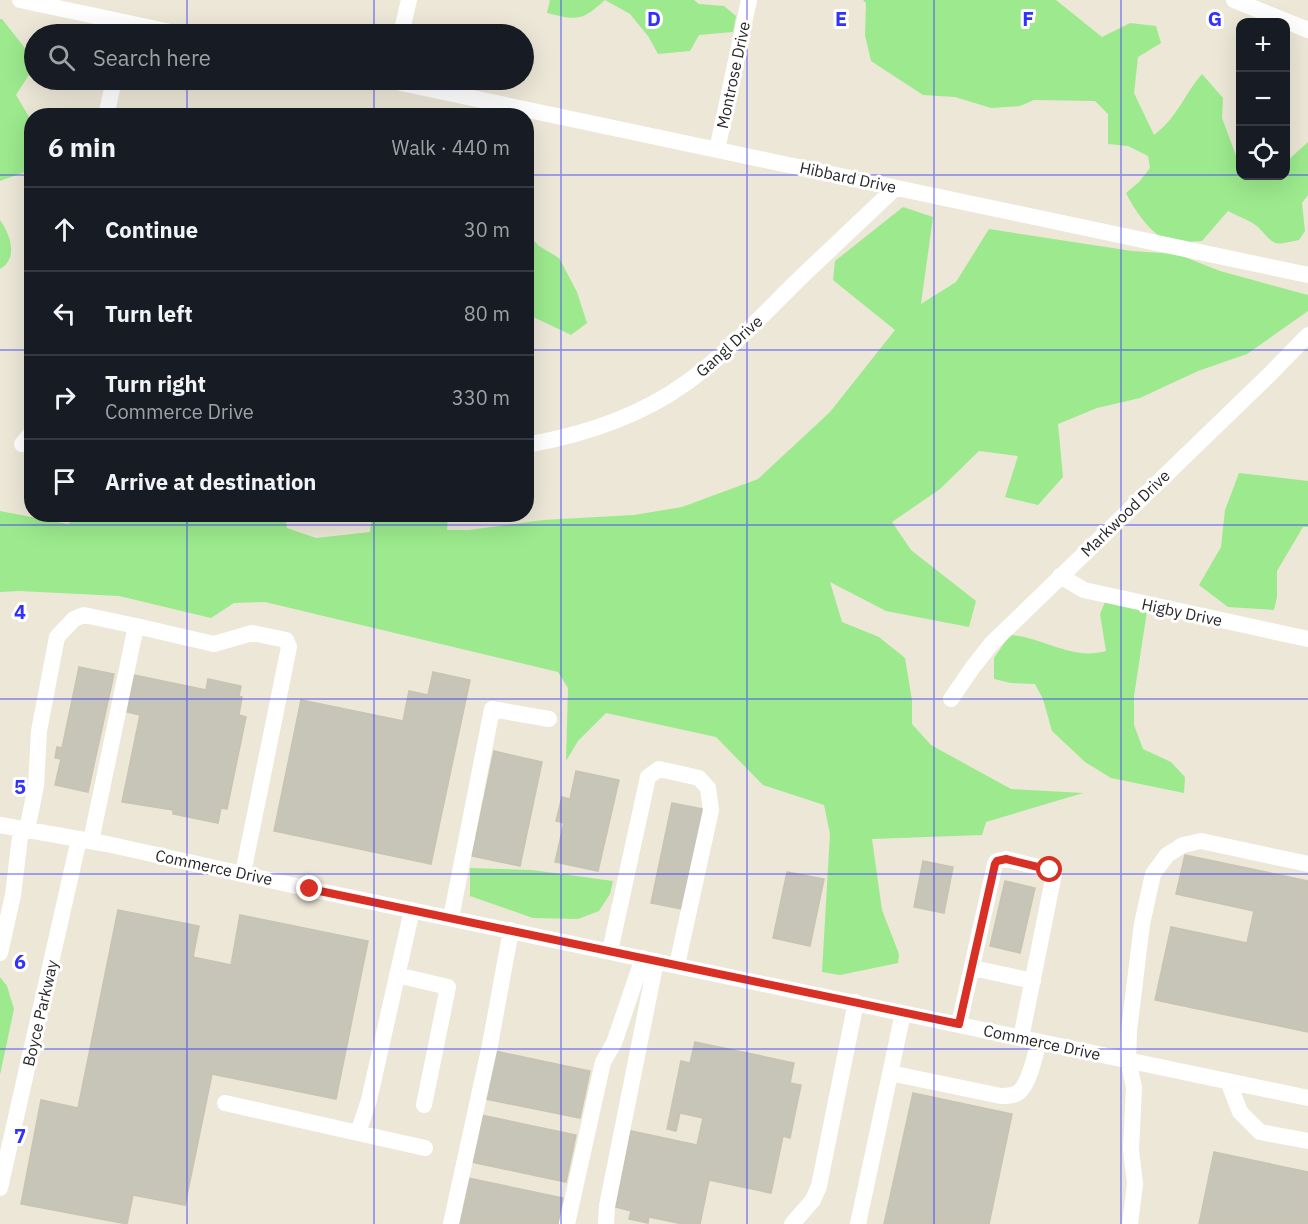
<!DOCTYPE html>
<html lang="en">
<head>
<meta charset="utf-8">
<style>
	body { margin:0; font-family:"IBM Plex Sans",sans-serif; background:#242831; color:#f1f3f6 }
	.controls { position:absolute; right:18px; top:18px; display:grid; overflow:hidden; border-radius:12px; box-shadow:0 6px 24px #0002 }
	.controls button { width:54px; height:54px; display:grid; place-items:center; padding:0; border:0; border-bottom:2px solid #363941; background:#171b24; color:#f1f3f6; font:30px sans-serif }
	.stop { position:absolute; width:18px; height:18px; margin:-14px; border:4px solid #d93025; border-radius:50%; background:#fff }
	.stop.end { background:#d93025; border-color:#fff; box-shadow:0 2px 6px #0008 }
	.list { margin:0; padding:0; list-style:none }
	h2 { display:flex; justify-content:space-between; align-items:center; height:78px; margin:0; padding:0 24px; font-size:26px }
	h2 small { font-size:20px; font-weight:400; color:#9ea1a6 }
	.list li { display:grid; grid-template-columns:39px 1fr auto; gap:18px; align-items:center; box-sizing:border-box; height:84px; padding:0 24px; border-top:2px solid #363941 }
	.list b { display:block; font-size:22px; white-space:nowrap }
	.list p { margin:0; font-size:20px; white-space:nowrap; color:#9ea1a6 }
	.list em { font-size:20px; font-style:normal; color:#9ea1a6 }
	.icon { flex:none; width:33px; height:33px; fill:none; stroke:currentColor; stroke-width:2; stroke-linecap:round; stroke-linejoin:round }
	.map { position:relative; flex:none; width:1308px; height:1224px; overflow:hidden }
	.search { position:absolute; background:#171b24; box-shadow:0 6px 24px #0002; left:24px; top:24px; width:510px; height:66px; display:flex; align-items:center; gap:15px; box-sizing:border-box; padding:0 21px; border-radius:33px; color:#9ea1a6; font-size:22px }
	.panel { position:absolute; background:#171b24; box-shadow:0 6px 24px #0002; left:24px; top:108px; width:510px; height:414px; border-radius:24px }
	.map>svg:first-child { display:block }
	.green { fill:#9cea8d }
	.building { fill:#c7c4b8; stroke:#c7c4b1; stroke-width:1.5 }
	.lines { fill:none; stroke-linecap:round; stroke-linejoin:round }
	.minor { stroke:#fff; stroke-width:16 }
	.route { stroke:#d93025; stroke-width:8 }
	.grid { fill:none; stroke:#3232ff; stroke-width:1.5; stroke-opacity:0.55 }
	.labels { text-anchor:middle; stroke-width:6; stroke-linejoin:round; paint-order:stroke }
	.street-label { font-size:16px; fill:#282828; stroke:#fff }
	.grid-label { font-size:20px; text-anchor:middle; font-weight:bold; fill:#3232ff; stroke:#fff; stroke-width:6; stroke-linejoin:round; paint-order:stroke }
</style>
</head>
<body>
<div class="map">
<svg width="1308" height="1224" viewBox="0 0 1308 1224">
	<rect width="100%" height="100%" fill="#ece7d7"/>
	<!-- green -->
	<path class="green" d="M550 0H605C581 22 577 20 547 13Z
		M605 0H694L699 4 724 6 736 16 733 32 699 35 690 51 658 54 648 36 630 14Z
		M863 0H1056L1102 37 1130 23 1156 26 1161 43 1138 57 1134 93 1154 135C1178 117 1183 96 1202 74L1223 98 1222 118 1237 158 1240 159V176H1286V162L1308 142V195L1302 203 1305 231 1299 240C1270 246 1277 246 1258 227 1250 220 1237 216 1228 211L1202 241C1193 241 1178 244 1169 241 1151 235 1134 209 1126 193L1139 182 1150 168 1148 156 1128 146 1108 144V114L1095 101 1034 100 1020 106 991 108 955 97 923 95 871 61 865 35 866 3Z
		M0 19H2L25 48 30 73 16 95 31 120V157L25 172 0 181Z
		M903 207 933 217 921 304 956 282 989 229 1132 251 1177 254 1220 271 1308 295V311L1247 354 1198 371 1140 398 1097 408 1058 424 1063 477 1038 505 1005 497 1018 456 979 451 940 489 892 522 911 550 976 601 969 627 886 611 830 582 842 622 879 637 905 658 912 700V724L931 745 1011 789 1083 793 986 822 982 835 872 839 882 910 899 954 898 963 840 975 822 972 830 834 824 805 763 785 716 737 606 713 578 741 566 761 568 688 558 672 265 602 234 603 211 618 119 596 19 591 0 592V511L68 524 79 514 285 515 287 528 316 538 370 532 372 515H448L447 530H469L543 520 634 515 682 507 758 479 830 412 895 330 833 280 835 261Z
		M0 220C10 234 19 258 0 269Z
		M527 233 539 246 559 258 577 292 587 323 571 335 527 314Z
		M1239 473 1308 481V527H1303L1277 571V597L1274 610 1228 607 1199 585 1221 547 1225 510Z
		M1105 602 1147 611 1134 696V725L1143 749 1171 762 1185 777 1184 793 1111 778 1085 762 1052 731 1043 699 1035 684 1011 683 994 679V658L1010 635C1043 637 1072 661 1106 651L1100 614Z
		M470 868 532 870 613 881 610 894 599 911 578 919 533 918 470 896Z
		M0 977 7 986 14 1009 0 1075Z"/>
	<!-- building -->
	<path class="building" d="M79 667 114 674 88 792 55 785 61 759 55 758 57 747 62 748Z
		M433 672 470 680 431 864 274 831 301 700 403 721 409 691 428 695Z
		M134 675 206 690 208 679 241 686 239 696 242 697 239 715 246 717 227 809 221 808 218 823 173 814V810L122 802 140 715 127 712Z
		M494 751 542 762 520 866 472 856Z
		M576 771 619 780 598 871 555 862 564 823 556 821 562 797 570 799Z
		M672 803 703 809 682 909 651 903Z
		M1185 855 1308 881V1032L1155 1000 1171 927 1247 943 1254 911 1176 894Z
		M923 861 953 867 944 913 914 907Z
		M787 872 824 879 810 946 773 938Z
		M1005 881 1035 888 1020 953 990 946Z
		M118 910 199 926 193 957 231 965 240 915 368 941 336 1099 212 1074 185 1205 133 1195 127 1224 21 1204 41 1100 78 1108Z
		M695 1042 794 1063 790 1083 801 1085 790 1138 783 1136 771 1193 709 1180 700 1224H683L649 1217 648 1223 629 1219 631 1211 616 1207 631 1131 697 1145 703 1118 680 1113 676 1131 667 1129 681 1061 690 1063Z
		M495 1051 590 1071 580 1118 485 1099Z
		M913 1093 1012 1114 989 1224H884Z
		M481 1115 576 1135 566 1182 471 1162Z
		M1214 1152 1308 1172V1224H1199Z
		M468 1178 563 1198 558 1224H458Z"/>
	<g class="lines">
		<!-- minor -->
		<path class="minor" d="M20 0 180 34
			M1234 0 1308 30
			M401 34 409 0
			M387 80 1308 275
			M106 116 114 80
			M717 150 749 0
			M22 444 32 432
			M526 445C583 435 639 417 686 383 725 355 759 319 793 285 827 252 861 221 895 188
			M1060 576 1084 590 1308 639
			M136 626 214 644 252 633 286 640 289 647 243 873
			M951 699 973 667 992 643 1270 374 1308 335
			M0 825 107 844 310 889 1308 1098
			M27 830 36 786 39 731 57 637 74 619 84 615 136 626 91 841
			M412 910 369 1100 358 1133 425 1148
			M451 918 492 709 549 719
			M610 951 648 777 659 769 699 778 708 788 711 810 677 965
			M0 953 13 895 21 829
			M973 968 1033 981
			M397 975 448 987 424 1105
			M959 1024 995 864 997 861 1006 859 1050 870 1054 874 1021 1038
			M890 1073 1001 1096C1008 1096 1015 1096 1020 1091 1030 1082 1035 1054 1039 1042
			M1228 1081 1240 1112 1260 1132 1308 1141
			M225 1103 358 1133
			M0 1188 79 839
			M451 1224 490 1045 511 930
			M567 1224 603 1062 614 1043 643 958
			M606 1224 607 1206 656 961
			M792 1224 813 1200 819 1186 856 1002
			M858 1224 903 1013
			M1130 1224 1135 1184 1131 1150 1134 1087 1128 1060 1129 1031 1142 924 1153 874 1167 855 1183 845 1201 841 1308 864"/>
	</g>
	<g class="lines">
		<!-- route -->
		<path class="route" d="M310 889 959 1024 995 864 997 861 1006 859 1050 870"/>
	</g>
	<!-- grid -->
	<path class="grid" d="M187 0V34M374 0V34M561 0V1224M747 0V1224M934 0V1224M1121 0V1224M187 80V116M374 80V116M0 175H32M526 175H1240M1286 175H1308M0 350H32M526 350H1308M187 514V1224M374 514V1224M0 525H1308M0 699H1308M0 874H1308M0 1049H1308"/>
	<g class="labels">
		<!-- street labels -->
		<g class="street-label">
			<text transform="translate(733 75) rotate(-78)" y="6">Montrose Drive</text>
			<text transform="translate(848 177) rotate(12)" y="6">Hibbard Drive</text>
			<text transform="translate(729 346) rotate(-42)" y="6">Gangl Drive</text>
			<text transform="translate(1125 513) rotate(-44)" y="6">Markwood Drive</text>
			<text transform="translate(1182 612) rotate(12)" y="6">Higby Drive</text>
			<text transform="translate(214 867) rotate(12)" y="6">Commerce Drive</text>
			<text transform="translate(40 1013) rotate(-77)" y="6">Boyce Parkway</text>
			<text transform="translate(1042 1042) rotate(12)" y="6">Commerce Drive</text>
		</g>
	</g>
	<g class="grid-label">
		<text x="654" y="26">D</text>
		<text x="841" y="26">E</text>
		<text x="1028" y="26">F</text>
		<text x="1215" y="26">G</text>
		<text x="20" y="619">4</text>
		<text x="20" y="794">5</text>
		<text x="20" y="969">6</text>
		<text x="20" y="1143">7</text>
	</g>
</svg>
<div class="controls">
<button>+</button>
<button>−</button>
<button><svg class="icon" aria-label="locate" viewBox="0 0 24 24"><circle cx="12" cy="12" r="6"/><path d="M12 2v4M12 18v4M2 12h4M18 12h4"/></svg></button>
</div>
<div class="stop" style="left:1050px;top:870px"></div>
<div class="stop end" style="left:310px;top:889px"></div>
<div class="search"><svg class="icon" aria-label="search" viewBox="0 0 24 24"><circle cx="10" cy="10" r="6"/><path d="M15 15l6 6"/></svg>Search here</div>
<section class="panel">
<h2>6 min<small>Walk · 440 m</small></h2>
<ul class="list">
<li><svg class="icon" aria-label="ahead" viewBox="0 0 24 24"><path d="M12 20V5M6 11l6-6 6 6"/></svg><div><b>Continue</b></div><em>30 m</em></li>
<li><svg class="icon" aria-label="left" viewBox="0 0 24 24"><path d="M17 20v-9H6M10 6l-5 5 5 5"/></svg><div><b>Turn left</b></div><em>80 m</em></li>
<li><svg class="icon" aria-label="right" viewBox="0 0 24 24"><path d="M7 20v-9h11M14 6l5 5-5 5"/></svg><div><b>Turn right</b><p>Commerce Drive</p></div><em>330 m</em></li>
<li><svg class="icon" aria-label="arrive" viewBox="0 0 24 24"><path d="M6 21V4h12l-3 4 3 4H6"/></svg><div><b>Arrive at destination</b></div></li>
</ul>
</section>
</div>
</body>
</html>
